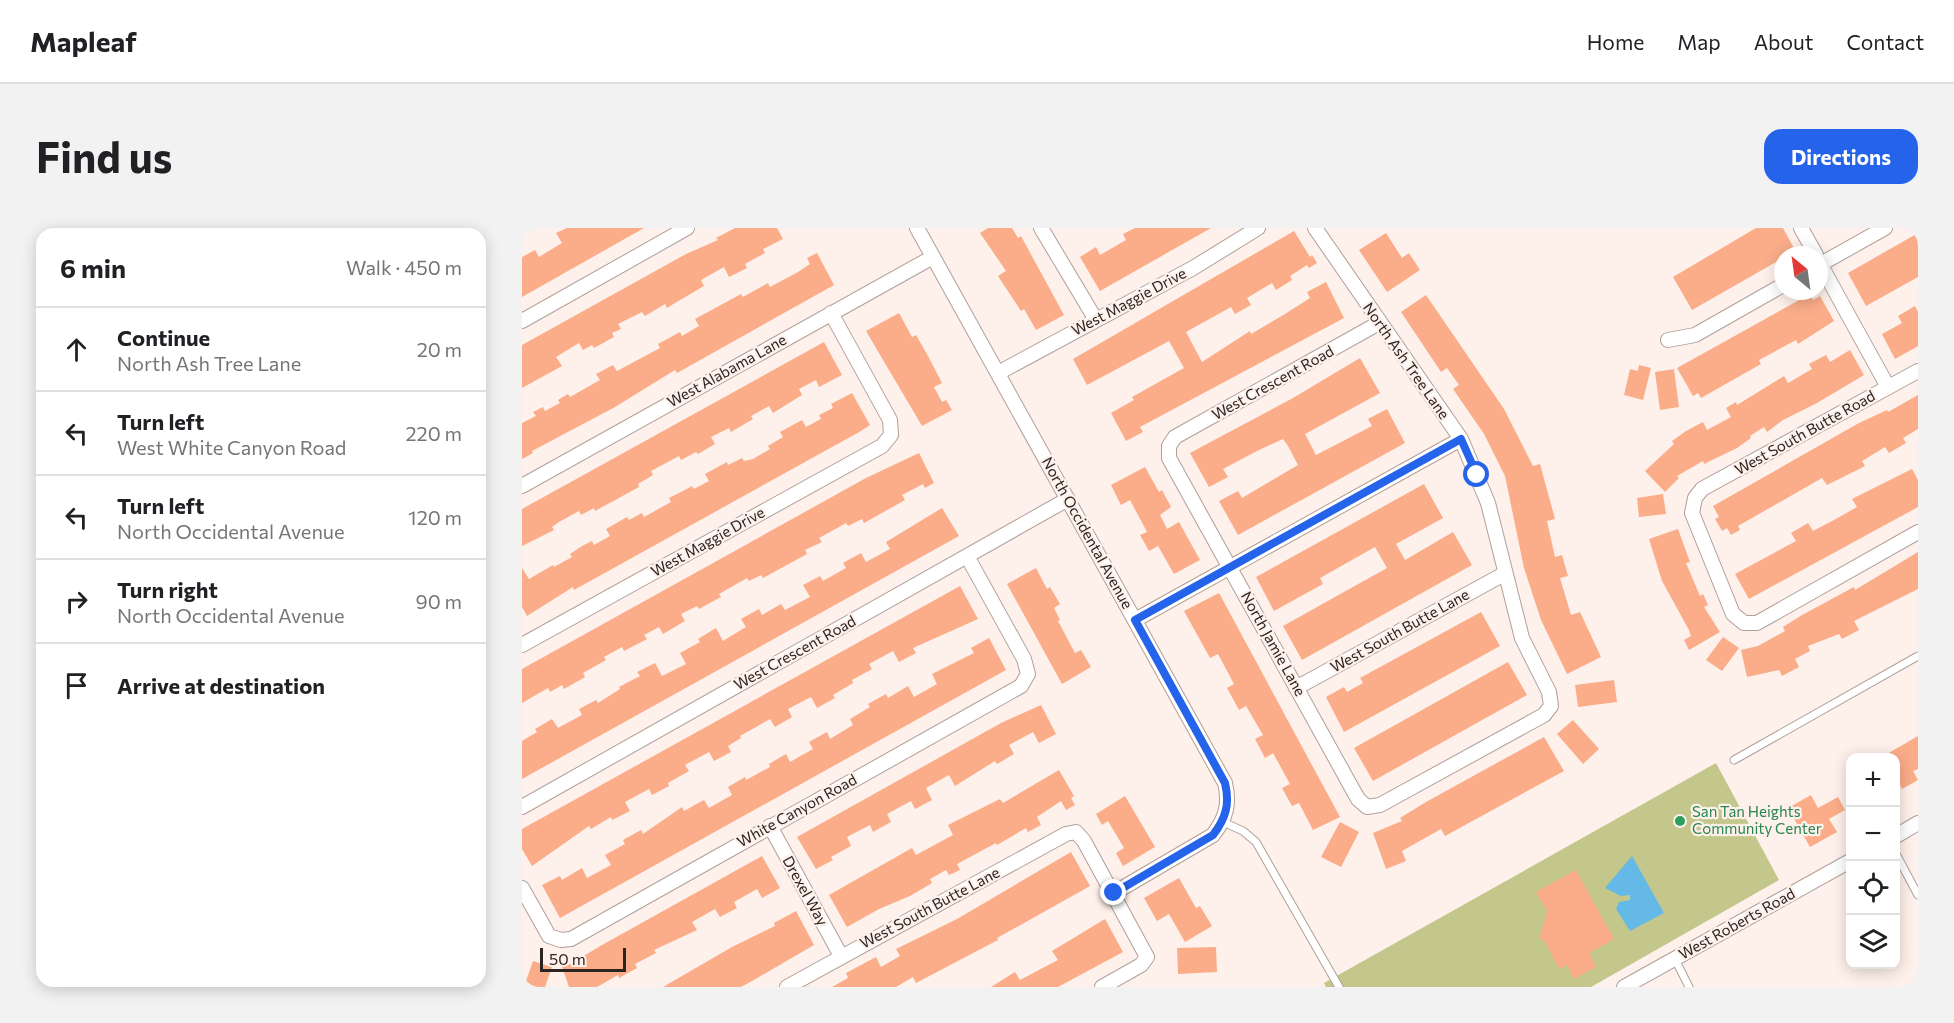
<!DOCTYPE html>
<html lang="en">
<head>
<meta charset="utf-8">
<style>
	body { margin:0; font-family:Commissioner,sans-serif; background:#f2f2f2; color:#202124 }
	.controls { position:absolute; right:18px; bottom:18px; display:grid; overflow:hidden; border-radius:12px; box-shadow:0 3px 15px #0003 }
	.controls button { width:54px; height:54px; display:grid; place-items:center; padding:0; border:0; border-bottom:2px solid #e0e0e0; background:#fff; color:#202124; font:30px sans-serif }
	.compass { position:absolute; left:1252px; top:18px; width:54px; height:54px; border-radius:50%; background:#fff; box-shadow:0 3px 15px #0003; rotate:331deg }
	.scale { position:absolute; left:18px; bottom:15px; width:86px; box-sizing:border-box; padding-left:6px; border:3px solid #2b2522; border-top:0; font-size:16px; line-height:21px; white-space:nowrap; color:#2b2522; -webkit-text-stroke:4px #fef0ea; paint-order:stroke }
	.stop { position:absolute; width:18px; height:18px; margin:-14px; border:4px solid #2563eb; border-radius:50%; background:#fff }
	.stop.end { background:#2563eb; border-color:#fff; box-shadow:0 2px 6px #0008 }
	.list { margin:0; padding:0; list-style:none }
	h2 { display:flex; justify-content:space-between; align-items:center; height:78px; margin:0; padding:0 24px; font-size:26px }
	h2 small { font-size:20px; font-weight:400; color:#757577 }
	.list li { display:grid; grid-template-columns:39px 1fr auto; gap:18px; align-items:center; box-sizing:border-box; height:84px; padding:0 24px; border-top:2px solid #e0e0e0 }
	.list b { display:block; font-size:22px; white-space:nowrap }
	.list p { margin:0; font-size:20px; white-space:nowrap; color:#757577 }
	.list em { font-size:20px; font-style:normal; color:#757577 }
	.icon { flex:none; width:33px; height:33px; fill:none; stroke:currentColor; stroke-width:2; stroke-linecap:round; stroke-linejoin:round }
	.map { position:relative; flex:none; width:1396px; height:759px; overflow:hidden; border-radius:18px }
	header { display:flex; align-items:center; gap:36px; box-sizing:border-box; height:84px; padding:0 30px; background:#fff; border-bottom:2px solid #e0e0e0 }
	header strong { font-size:28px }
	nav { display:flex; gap:33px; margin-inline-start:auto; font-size:21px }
	.intro { display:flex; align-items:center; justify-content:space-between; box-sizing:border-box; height:144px; padding:0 36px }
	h1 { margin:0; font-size:42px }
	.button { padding:15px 27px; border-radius:18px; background:#2563eb; color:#fff; font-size:21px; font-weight:700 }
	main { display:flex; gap:36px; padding:0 36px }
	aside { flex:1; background:#fff; border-radius:18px; box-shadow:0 3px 15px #0003 }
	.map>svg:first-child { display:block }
	.green { fill:#c3c78b }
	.water { fill:#65b9e6 }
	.building { fill:#fbad89 }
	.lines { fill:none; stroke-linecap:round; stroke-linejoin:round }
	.lane-casing { stroke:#af9f98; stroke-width:9 }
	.street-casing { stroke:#af9f98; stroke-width:16 }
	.lane { stroke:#fff; stroke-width:7 }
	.street { stroke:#fff; stroke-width:14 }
	.route { stroke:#2563eb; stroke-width:8 }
	.leisure-dot { fill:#2e9e5b; stroke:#fef0ea; stroke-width:2 }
	.labels { text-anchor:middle; stroke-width:4.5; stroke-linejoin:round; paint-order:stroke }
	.street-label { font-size:15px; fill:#2b2522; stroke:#fef0ea }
	.leisure-label { font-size:15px; fill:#27864d; stroke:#fef0ea; text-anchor:start }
</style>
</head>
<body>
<header>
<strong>Mapleaf</strong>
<nav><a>Home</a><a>Map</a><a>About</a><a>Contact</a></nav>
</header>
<div class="intro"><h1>Find us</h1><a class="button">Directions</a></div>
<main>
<aside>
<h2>6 min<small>Walk · 450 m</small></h2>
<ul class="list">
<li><svg class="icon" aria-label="ahead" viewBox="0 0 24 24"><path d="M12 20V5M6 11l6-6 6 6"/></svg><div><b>Continue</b><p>North Ash Tree Lane</p></div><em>20 m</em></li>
<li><svg class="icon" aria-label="left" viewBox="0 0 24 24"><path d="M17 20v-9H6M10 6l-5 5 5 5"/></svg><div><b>Turn left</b><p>West White Canyon Road</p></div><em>220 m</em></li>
<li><svg class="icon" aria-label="left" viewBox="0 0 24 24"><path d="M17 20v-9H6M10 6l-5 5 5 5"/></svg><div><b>Turn left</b><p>North Occidental Avenue</p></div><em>120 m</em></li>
<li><svg class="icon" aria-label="right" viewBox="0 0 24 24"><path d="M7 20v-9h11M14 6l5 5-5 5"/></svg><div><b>Turn right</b><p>North Occidental Avenue</p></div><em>90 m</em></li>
<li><svg class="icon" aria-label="arrive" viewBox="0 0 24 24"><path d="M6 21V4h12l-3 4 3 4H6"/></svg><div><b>Arrive at destination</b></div></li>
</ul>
</aside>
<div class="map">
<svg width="1396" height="759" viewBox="0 0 1396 759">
	<rect width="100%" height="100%" fill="#fef0ea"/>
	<!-- green -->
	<path class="green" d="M1194 535 1257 652 1069 759H804L802 755Z"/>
	<!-- water -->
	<path class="water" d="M1110 628 1142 685 1108 703 1094 681 1097 674 1108 672V667L1099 668 1083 660Z"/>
	<!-- building -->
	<path class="building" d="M45 0H122L0 69V29L13 22 17 29 40 15 34 5Z
		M213 0H255L261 11 241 21 243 25 223 36 225 40 207 49 202 39 179 52 182 58 153 75 145 80 143 76 123 88 120 84 96 96 99 101 90 105 92 109 72 120 70 117 61 122 57 115 34 129 40 138 0 160V117L164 26 196 12 194 10Z
		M466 0H490L496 10 499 8 542 87 514 102 502 81 499 83 476 48 484 43 458 5Z
		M613 0H689L578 63 558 29 574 19 578 27 604 12 601 6Z
		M1234 0H1261L1274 24 1261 27V30L1170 82 1151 49Z
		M772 3 788 29 790 27 795 35 787 40 785 37 768 48 770 52 754 62 750 55 725 70 729 77 713 86 709 79 664 104 680 134 728 103 729 106 763 86 788 70 785 64 804 54 822 90 618 199 621 204 604 213 589 185 612 172 610 169 662 140 647 113 565 157 551 131Z
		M864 5 880 30 887 25 898 42 865 64 837 22Z
		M1396 5V49L1344 78 1326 45Z
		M295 25 312 57 155 145 153 142 93 179 10 223 11 225 0 231V195L14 188 11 184 21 179 23 183 38 175 36 172 46 166 48 169 78 152 74 146 91 137 95 143 138 120 136 116 158 104 160 108 177 98 173 91 219 66 221 69 246 55 248 59 276 44 288 36 285 30Z
		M1288 66 1291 72 1298 68 1312 93 1276 116 1274 112 1237 132 1239 136 1179 170 1176 165 1171 168 1155 140Z
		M904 67 982 181 1011 238 1018 236 1033 291 1025 293 1033 329 1040 327 1046 348 1038 350 1049 387 1058 384 1079 429 1045 446 1019 392 1002 340 983 248 962 206 931 161 937 157 925 140 919 144 879 84Z
		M1393 78 1396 84V118L1373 131 1360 106 1380 95 1376 88Z
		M377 85 390 109 394 107 406 128 420 155 412 159 420 174 424 172 430 182 400 198 344 103Z
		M302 114 320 147 297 159 294 152 277 161 280 167 251 185 247 178 229 188 231 191 209 204 207 200 189 209 193 216 176 226 174 224 159 232 157 228 144 235 129 243 131 247 116 256 117 259 73 283 72 280 59 287 57 283 37 294 30 299 32 302 0 318V281Z
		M1328 122 1342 147 1295 175 1261 192 1245 204 1242 199 1228 208 1229 210 1215 220 1182 236 1181 233 1155 248 1157 250 1143 264 1123 243 1152 216 1150 213 1164 203 1181 194 1185 202 1209 189 1204 180 1214 174 1215 177 1262 148 1266 155 1290 141 1287 136 1304 127 1308 134Z
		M838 130 858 165 783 206 794 227 850 198 846 191 865 181 883 215 716 307 697 273 716 263 720 270 776 237 766 218 761 211 735 223 701 241 706 249 687 259 668 225 771 170Z
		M1117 137 1129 140 1121 172 1102 167 1108 141 1116 143Z
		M1152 141 1157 179 1138 182 1133 144Z
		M330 165 348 197 339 203 52 362 51 359 5 388 0 379V340L7 351 31 337 32 339 50 329 48 326 60 318 70 313 72 317 88 308 84 301 105 289 107 292 120 285 122 289 149 274 147 270 161 263 170 258 172 261 187 253 183 246 205 234 206 237 220 230 222 233 231 231 248 221 246 218 261 209 258 204 280 192 284 199 299 191 297 187 311 180 309 176Z
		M1396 167V201L1381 210 1384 215 1367 225 1363 219 1340 233 1343 238 1305 257 1300 250 1216 298 1218 302 1209 307 1205 300 1200 303 1193 291 1197 289 1191 278 1337 195 1365 182 1366 184Z
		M397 225 412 255 403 260 401 256 380 267 383 272 342 295 340 291 326 298 324 295 317 299 297 310 300 314 283 322 285 326 241 350 239 347 227 353 225 350 197 366 199 369 186 376 177 381 175 378 159 386 163 393 141 406 137 399 122 407 125 411 102 423 100 419 82 429 84 432 61 445 63 449 42 461 40 457 28 464 26 460 0 475V441L344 250Z
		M623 239 637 264 640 262 649 279 638 287 645 301 657 294 678 332 652 346 636 318 627 323 618 307 625 304 608 272 599 277 589 257Z
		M1390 241 1396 252V279L1227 371 1213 346 1274 313 1269 305 1286 295 1291 303 1312 292 1335 279 1330 271Z
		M902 256 921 290 874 316 883 332 931 304 950 337 780 432 761 398 865 340 853 319 798 350 801 356 752 383 734 349Z
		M1141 266 1144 286 1117 289 1115 270Z
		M420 280 437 308 0 551V513L15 504 13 501 30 491 36 500 60 487 57 481 74 472 76 475 98 461 97 459 118 448 115 444 133 435 140 448 164 436 158 425 178 414 176 411 194 400 201 413 224 399 219 391 237 381 240 387 259 376 263 382 288 369 281 357 298 348 301 353 324 340 321 335 339 325 344 334 368 321 364 314Z
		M1156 301 1168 334 1164 335 1178 368 1181 366 1186 377 1182 379 1198 404 1167 422 1162 412 1169 408 1167 402 1140 353 1127 311Z
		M1396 324V361L1332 393 1337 402 1320 411 1317 406 1286 418 1288 423 1273 431 1277 439 1260 448 1257 442 1225 449 1219 422 1236 418 1263 403 1261 399 1280 387 1332 359 1333 362Z
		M514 340 525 361 528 359 538 376 532 380 538 392 536 393 553 425 559 422 569 439 540 456 485 356Z
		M438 358 456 391 391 420 394 425 377 434 371 423 347 436 350 441 330 452 331 455 311 467 313 470 295 480 289 469 266 481 270 489 253 499 248 491 218 508 219 510 206 518 209 524 192 533 187 524 163 537 167 543 146 555 147 558 130 567 127 561 103 574 108 583 90 592 89 589 69 601 67 598 10 638 0 621V601Z
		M697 365 818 589 791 602 777 575 770 578 760 560 768 556 751 525 743 530 733 511 741 507 724 478 717 482 705 460 712 456 696 426 688 430 662 383Z
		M959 384 978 418 822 504 804 469 822 459 825 464 841 455 838 450Z
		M1201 409 1217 420 1200 443 1184 432Z
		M467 410 484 442 38 690 20 657 38 648 40 652 60 640 65 650 89 637 83 627 103 616 101 612 119 602 121 606 160 579 162 583 182 572 187 580 210 567 206 559 223 549 224 552 248 539 247 536 264 526 268 534 291 521 287 514 305 504 308 511 331 497 328 491 348 479 346 476 364 466 366 470 386 458 392 469 415 456 410 446 452 425 449 420Z
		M986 434 1005 467 851 553 832 520Z
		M1092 452 1095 474 1056 479 1053 457Z
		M519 477 534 506 517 515 511 504 487 517 492 526 475 536 473 533 433 558 427 547 404 560 410 572 393 581 389 573 365 586 369 594 351 604 348 597 325 609 329 618 309 629 311 632 294 641 275 609 479 495Z
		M1051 492 1077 521 1061 536 1035 506Z
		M1396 508V541L1391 543 1396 552 1380 561 1374 550 1378 547 1374 539V530H1358Z
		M1022 509 1042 543 923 608 919 601 880 623 884 633 864 641 851 605 880 593 878 590 904 574Z
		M537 542 552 568 549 570 553 577 544 582 539 573 515 589 519 597 506 604 504 600 475 617 474 615 435 636 438 642 427 647 424 642 408 651 410 655 388 668 357 681 325 699 307 667 390 620 394 627 431 607 426 597 478 571 481 575Z
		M1289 567 1296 580 1316 569 1323 582 1307 591 1315 604 1288 619 1266 580Z
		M603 568 633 619 601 638 594 625 602 620 586 593 580 597 574 586Z
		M818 594 837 604 819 639 799 629Z
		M549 624 568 658 475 710 476 712 394 755 391 749 374 759H310L326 750 324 745 354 729 359 739 378 728 374 721 435 691Z
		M240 628 258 660 240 670 235 661 212 674 215 680 198 689 193 681 170 694 175 702 132 722 134 725 113 736 115 740 97 750 96 747 75 759H47L40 739 61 732 60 729 80 717Z
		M1054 642 1092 711 1067 725 1074 739 1052 751 1045 737 1037 741 1022 712 1017 711 1025 683 1014 664Z
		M657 650 674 680 678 678 690 698 663 714 647 686 635 693 622 670Z
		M274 683 292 717 230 753 219 759H141L210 719 253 698 252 695Z
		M583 691 601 724 536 759H469L493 744 498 752 536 732 530 723Z
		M694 719 695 744 656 746 655 720Z
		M11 733 30 739 23 759H2Z"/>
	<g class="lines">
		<defs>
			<path id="lane" d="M1212 532 1396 428
				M701 594 721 603 734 614 817 759
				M1374 626 1396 667
				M1153 731 1167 759"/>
			<path id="street" d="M395 0 703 555C708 576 704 590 691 607L592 665
				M519 0 574 92
				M793 0 939 211 966 275 1000 410 1027 464 1029 478 1022 487 858 577 845 579 836 571 647 230V218L653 209 857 95
				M1279 0 1294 27
				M1297 34 1366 159
				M1297 37 1363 0
				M0 93 165 0
				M1146 112 1173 107 1261 57
				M1396 143 1180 261 1173 270 1170 285 1211 386 1222 395H1235L1396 304
				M476 145 671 40 736 0
				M0 258 411 29
				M613 392 939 211
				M0 417 360 218 369 207 368 192 309 85
				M774 460 982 346
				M0 579 546 271
				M248 598 319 728
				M1374 608 1396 595
				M0 660 27 708 39 712 49 711 499 458 506 446 502 431 445 328
				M265 759 544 606 554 604 562 613 625 729 619 737 580 759
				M1102 759 1328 633"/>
		</defs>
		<!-- lane casing -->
		<use href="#lane" class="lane-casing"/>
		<!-- street casing -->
		<use href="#street" class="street-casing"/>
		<!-- lane -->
		<use href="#lane" class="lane"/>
		<!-- street -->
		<use href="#street" class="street"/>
	</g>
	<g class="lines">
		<!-- route -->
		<path class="route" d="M592 665 691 607C704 590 708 576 703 555L613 392 939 211 955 247"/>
	</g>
	<!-- markers -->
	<circle class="leisure-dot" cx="1158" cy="593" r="6"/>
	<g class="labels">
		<!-- street labels -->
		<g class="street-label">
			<text transform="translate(607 74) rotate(-28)" y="5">West Maggie Drive</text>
			<text transform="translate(884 133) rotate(55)" y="5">North Ash Tree Lane</text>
			<text transform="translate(205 143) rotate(-29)" y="5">West Alabama Lane</text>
			<text transform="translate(751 155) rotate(-29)" y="5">West Crescent Road</text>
			<text transform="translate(1283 205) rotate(-29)" y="5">West South Butte Road</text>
			<text transform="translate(565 305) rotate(61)" y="5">North Occidental Avenue</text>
			<text transform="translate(186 314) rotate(-29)" y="5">West Maggie Drive</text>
			<text transform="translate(878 403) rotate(-29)" y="5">West South Butte Lane</text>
			<text transform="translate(751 416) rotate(61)" y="5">North Jamie Lane</text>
			<text transform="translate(273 425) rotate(-29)" y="5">West Crescent Road</text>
			<text transform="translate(275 583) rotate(-29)" y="5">White Canyon Road</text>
			<text transform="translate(283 663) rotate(61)" y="5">Drexel Way</text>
			<text transform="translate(408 680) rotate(-28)" y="5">West South Butte Lane</text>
			<text transform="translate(1215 696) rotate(-29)" y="5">West Roberts Road</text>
		</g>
		<!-- leisure labels -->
		<g class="leisure-label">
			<text x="1170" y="589">San Tan Heights<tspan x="1170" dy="17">Community Center</tspan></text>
		</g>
	</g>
</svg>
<div class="controls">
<button>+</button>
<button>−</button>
<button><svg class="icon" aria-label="locate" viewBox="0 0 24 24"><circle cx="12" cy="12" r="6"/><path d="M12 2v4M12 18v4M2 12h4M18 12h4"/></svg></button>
<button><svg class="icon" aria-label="layers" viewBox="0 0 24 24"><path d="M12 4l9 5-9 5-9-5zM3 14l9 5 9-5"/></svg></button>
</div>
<svg class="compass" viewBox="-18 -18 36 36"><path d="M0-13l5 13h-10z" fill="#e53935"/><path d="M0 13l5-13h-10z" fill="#757577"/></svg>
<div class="scale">50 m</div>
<div class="stop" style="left:955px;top:247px"></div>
<div class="stop end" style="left:592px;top:665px"></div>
</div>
</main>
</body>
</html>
